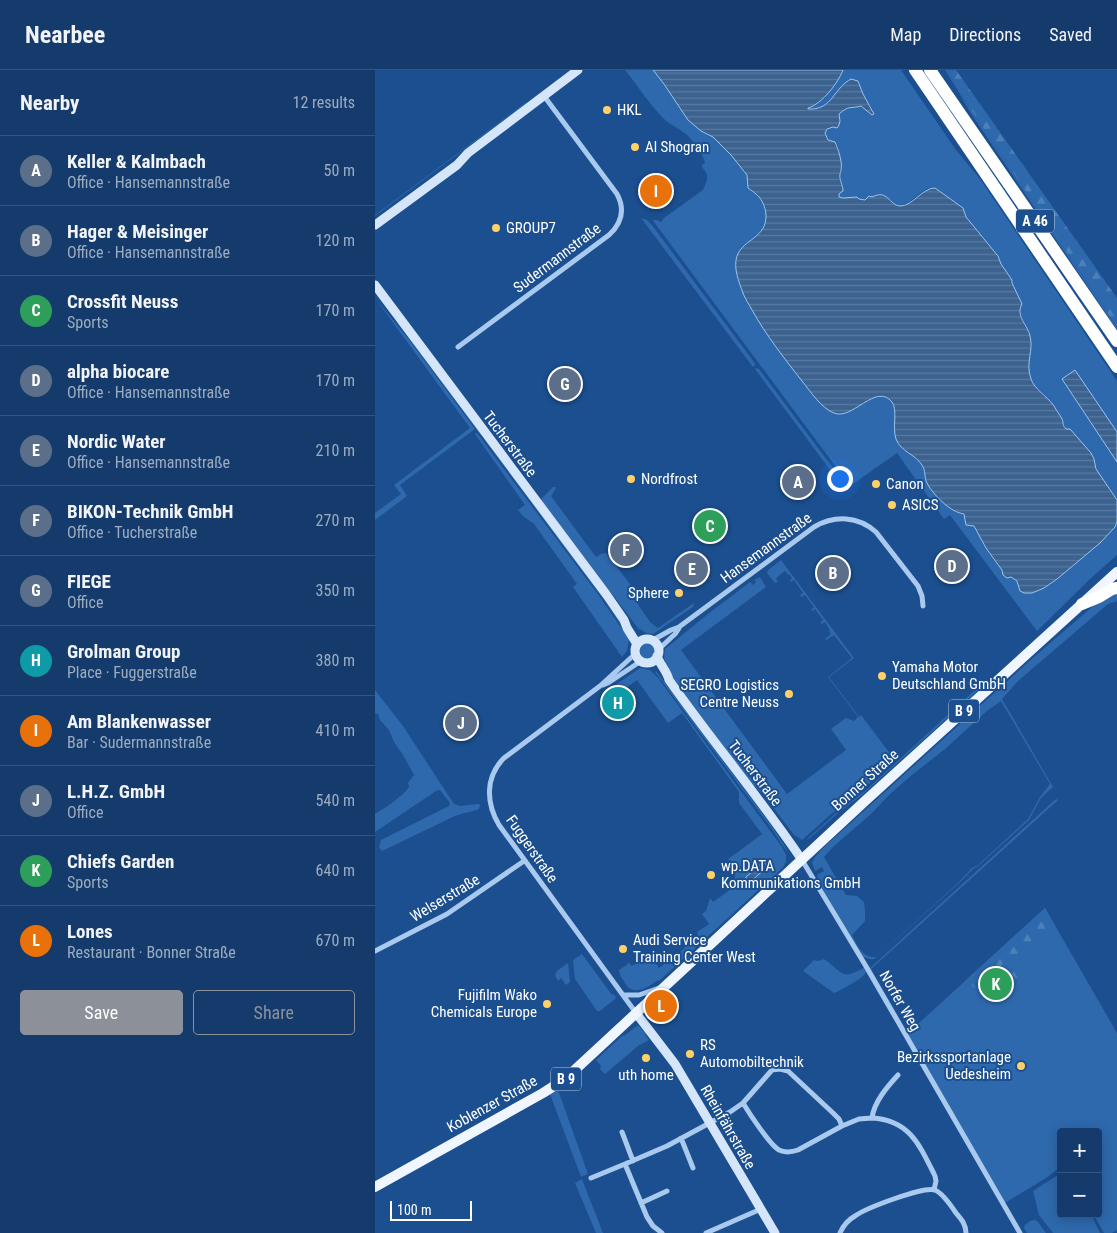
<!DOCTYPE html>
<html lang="en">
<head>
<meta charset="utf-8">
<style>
	body { margin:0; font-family:"Roboto Condensed",sans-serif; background:#214673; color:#f1f3f6 }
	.controls { position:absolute; right:15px; bottom:15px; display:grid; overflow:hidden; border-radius:5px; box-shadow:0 2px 12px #0003 }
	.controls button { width:45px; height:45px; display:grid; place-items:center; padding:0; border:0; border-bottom:1px solid #33557e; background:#143b6b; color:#f1f3f6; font:25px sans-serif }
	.scale { position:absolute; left:15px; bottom:12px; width:82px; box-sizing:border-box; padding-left:5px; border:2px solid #fff; border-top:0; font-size:14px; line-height:18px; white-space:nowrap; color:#fff; -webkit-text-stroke:4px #1b4f8f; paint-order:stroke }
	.you { position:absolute; left:464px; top:408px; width:18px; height:18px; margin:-12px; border:4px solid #fff; border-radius:50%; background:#1a73e8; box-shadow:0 0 0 8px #1a73e833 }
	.badge { display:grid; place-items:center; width:32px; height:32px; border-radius:50%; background:#8c9099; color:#fff; font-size:16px; font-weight:700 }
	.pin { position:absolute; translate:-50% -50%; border:2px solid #fff; box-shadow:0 1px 5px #0006 }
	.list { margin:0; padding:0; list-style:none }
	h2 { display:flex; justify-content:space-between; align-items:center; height:65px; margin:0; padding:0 20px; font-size:21px }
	h2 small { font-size:16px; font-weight:400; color:#9dadc1 }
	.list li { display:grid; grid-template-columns:32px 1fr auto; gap:15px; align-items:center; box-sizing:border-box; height:70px; padding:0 20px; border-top:1px solid #33557e }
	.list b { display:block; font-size:19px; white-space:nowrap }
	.list p { margin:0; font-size:16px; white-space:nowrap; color:#9dadc1 }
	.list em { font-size:16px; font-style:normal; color:#9dadc1 }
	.actions { display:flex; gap:10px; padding:15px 20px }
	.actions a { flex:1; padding:11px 0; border:1px solid #8c9099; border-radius:5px; text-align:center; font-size:18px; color:#8c9099 }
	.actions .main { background:#8c9099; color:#fff }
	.map { position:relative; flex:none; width:742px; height:1163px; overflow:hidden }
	header { display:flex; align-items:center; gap:30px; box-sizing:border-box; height:70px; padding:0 25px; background:#143b6b; border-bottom:1px solid #33557e }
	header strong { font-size:24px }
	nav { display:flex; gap:28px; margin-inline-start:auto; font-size:18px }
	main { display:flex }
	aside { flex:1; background:#143b6b }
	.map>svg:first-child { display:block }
	.grass { fill:#2e69ad; fill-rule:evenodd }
	.forest { fill:url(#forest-firs) }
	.water { fill:url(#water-rules); stroke:#9cc4f0 }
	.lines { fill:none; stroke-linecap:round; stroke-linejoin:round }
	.street { stroke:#a9c9ee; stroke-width:5 }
	.secondary { stroke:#d6e6fa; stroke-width:9 }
	.primary { stroke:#f0f6ff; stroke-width:10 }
	.highway { stroke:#fff; stroke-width:12 }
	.poi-dot { fill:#ffd166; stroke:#1b4f8f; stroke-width:2 }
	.labels { text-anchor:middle; stroke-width:4; stroke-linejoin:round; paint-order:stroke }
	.shield { fill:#1b4f8f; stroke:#bbcadd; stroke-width:1 }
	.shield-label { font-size:14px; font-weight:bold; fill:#fff }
	.poi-label { font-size:15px; fill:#fff; stroke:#1b4f8f; text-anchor:start }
	.street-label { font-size:15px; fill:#fff; stroke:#1b4f8f }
</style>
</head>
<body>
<header>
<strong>Nearbee</strong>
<nav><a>Map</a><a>Directions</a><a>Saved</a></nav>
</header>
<main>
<aside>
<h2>Nearby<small>12 results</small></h2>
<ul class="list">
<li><span class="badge" style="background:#5c6f8a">A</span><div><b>Keller &amp; Kalmbach</b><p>Office · Hansemannstraße</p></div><em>50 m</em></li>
<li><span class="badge" style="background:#5c6f8a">B</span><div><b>Hager &amp; Meisinger</b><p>Office · Hansemannstraße</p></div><em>120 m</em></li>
<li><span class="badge" style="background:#2e9e5b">C</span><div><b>Crossfit Neuss</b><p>Sports</p></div><em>170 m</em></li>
<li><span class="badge" style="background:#5c6f8a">D</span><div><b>alpha biocare</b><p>Office · Hansemannstraße</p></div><em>170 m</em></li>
<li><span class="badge" style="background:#5c6f8a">E</span><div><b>Nordic Water</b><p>Office · Hansemannstraße</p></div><em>210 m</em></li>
<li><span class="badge" style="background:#5c6f8a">F</span><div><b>BIKON-Technik GmbH</b><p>Office · Tucherstraße</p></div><em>270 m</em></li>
<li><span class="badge" style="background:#5c6f8a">G</span><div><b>FIEGE</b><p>Office</p></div><em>350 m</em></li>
<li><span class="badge" style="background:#0f9aa8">H</span><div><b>Grolman Group</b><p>Place · Fuggerstraße</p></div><em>380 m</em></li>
<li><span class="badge" style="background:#e8710a">I</span><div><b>Am Blankenwasser</b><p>Bar · Sudermannstraße</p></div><em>410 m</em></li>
<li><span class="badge" style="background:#5c6f8a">J</span><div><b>L.H.Z. GmbH</b><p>Office</p></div><em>540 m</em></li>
<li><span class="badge" style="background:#2e9e5b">K</span><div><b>Chiefs Garden</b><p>Sports</p></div><em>640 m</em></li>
<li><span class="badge" style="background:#e8710a">L</span><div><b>Lones</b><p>Restaurant · Bonner Straße</p></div><em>670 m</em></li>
</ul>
<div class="actions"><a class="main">Save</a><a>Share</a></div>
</aside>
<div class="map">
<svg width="742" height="1163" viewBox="0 0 742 1163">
	<defs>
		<pattern id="forest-firs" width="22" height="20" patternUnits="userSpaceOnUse" patternTransform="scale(1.25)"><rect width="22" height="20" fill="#2e69ad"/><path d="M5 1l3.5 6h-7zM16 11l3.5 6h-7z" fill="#4d80b9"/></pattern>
		<pattern id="water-rules" width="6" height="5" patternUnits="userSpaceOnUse" patternTransform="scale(1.25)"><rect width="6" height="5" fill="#3c6290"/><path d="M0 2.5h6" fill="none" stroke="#597aa1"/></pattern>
	</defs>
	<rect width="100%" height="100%" fill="#1b4f8f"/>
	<!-- grass -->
	<path class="grass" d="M250 0H278L326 61 338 67 356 85 372 105 374 118 385 128 391 141 392 151 388 161 365 180 488 334 497 328 504 326 511 327 517 332 520 339 519 345 527 378 547 394 551 404V411L583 442C597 446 603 465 610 477 615 485 622 493 627 500L628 505 636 507 642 511 669 518C683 509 696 497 709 486 721 476 734 466 742 452V485L715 509 662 561 575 445 569 449 522 383 475 416 279 152 278 150H282L286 152 289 148 328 120 332 110V104L327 97V95L330 93C328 83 316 67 308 62 301 57 294 54 289 49 274 34 263 16 250 0Z
		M468 0H526L581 80 605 109 742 311V362L700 301 687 309 742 392V430L721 399 719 389 688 356 668 323 660 317 656 310 653 297 654 287 656 278 655 263 645 244 644 238 647 234 637 213V210L626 194 623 186 591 147 588 138 560 118 551 119 533 133 523 136 511 127C502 127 493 130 484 129L482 127 468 128 464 127V124L468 117 466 111 465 104 467 99 463 76 460 72 454 70 450 63C453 57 460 55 465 51L464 44C475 34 484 35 498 41L488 24 483 11 467 15C459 28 450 40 433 39V38L465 7Z
		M570 0H572L597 41 742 257V260L595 42 585 24Z
		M150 33H151L0 146V145Z
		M266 148 272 150 277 155 379 292 380 295 378 297Z
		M0 228 35 271 100 359 25 415 32 426 0 450V443L26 424 19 415 95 358Z
		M25 253 182 465 255 566 254 567 228 529 23 254Z
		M382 298 384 299 473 418 470 420 380 299Z
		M102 363 222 523 254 569 252 581 247 587 198 517 202 514 159 454 148 446 143 440 150 435 100 364Z
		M178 417H180L181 418 176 426 221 487 226 484 231 483 255 514 258 525 264 536 275 552 283 558 319 533 318 537 278 564 271 563 265 559 264 560 263 558 167 432 166 429Z
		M406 490 479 588 454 607 484 647 486 645 520 690 486 721 455 745 427 770 419 765 391 728 371 707 289 596 291 594 289 588 290 579 333 544 375 512 378 515 381 512 379 510 385 507 391 517 306 580 412 724 471 680 456 659 471 648 479 651 483 647 453 607 477 588 459 565 451 570 450 569 456 564 454 561 455 560 450 552 447 554 445 553 448 550 440 539 437 541 436 540 439 537 430 525 426 527 425 525 428 523 419 510 416 512 415 510 417 508 414 504 413 505 410 501 401 508 403 512 400 513 392 503 393 500Z
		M742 522V531L733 534 643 611 627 629 678 717 666 728 654 750 603 796 598 799 584 813 499 889H494L486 886 450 823 442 805 449 801 447 797 440 801 437 793 440 787 448 778 660 586 730 526ZM626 631 675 714 665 727 653 749 603 795 597 798 583 813 501 887C487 888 482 875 477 865L490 851V840L489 832 482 826 471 825 449 787 459 776 496 744 515 724 537 705 570 679 612 641Z
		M264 581a8 8 0 1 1 16 0a8 8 0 1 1-16 0Z
		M265 598 275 600 283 608 407 777 411 785V791L409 796 400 805 284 911 283 910C276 915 263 925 254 918 251 916 250 913 249 911 246 907 245 906 244 900L253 894 252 893 253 892 257 896 274 884 284 898 310 878 309 875 323 864 322 862 334 854 327 844 331 841 335 828 338 832 359 817 361 798 355 790H352L387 764 364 733V722L307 643 293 653 262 610 241 625 236 618Z
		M281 601 398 758 409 775 414 785 397 759 280 602Z
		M612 609 611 613 487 725 462 744 435 768 431 770 461 743 491 720Z
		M0 620 28 656 79 734 85 736 102 734H105L104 739C96 742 88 743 80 746L7 781 4 777 6 770 74 736 75 733 65 720 61 721 0 762V744C10 738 28 726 34 717L33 713 39 705 28 685 19 672 14 660 5 650 3 644 0 643Z
		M681 729 683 730 496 899 533 963 670 838 742 963V1160L737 1163H729L718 1144H723V1062H686V1097L671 1108 630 1133 494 899Z
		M207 884 237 925 239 924 241 928 225 941H222L200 909 198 890Z
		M449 889C467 901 466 912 490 897L517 944 516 945 491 902C488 909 470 917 462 922L459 923 428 901 439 890 443 891Z
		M193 893 195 912 191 915 186 908 183 911 180 905 182 901Z
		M262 956H264L271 964 270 965 274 970 263 976 230 1004 225 999 226 996 221 990 247 966 250 965Z
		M183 1020 213 1104 206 1107 175 1024Z
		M686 1103V1144H716L725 1163H678L664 1145 658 1121Z
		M207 1109 208 1112 228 1163H221L200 1113Z
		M660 1150 662 1151 671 1163H652L649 1158 650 1155 655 1151Z"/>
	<!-- forest -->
	<path class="forest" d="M572 0H581L742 228V257L597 41Z
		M670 838 681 857 641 893 648 901V906L646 908H640L628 894 599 918 592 909Z"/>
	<!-- water -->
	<path class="water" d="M278 0H468C463 13 447 34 433 38V39C452 40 456 28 466 17 469 13 473 11 476 9L483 11 488 24 499 44 497 45 486 36C475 39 474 35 464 44L465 51 464 55 462 58 458 57 452 59 450 63 453 70 460 72C463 78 468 94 466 100 466 102 465 103 465 104 464 110 468 115 468 121L464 124V127L468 128 482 127 484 129 490 130 494 126 497 127C513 119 514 135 525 136 538 136 547 118 560 118L588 138 591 147 623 186 626 194 637 210V213L647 234C640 246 653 255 655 266 659 281 650 292 656 309 659 319 672 326 679 336 681 340 685 345 687 349 689 354 687 355 691 359H695L716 383 719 389 721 399 742 430V452L740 457 725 473 682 509 669 518 657 523H649L645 521 642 511 636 507 632 508 628 505 627 500 611 478 599 456 591 455 589 444C584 443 579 441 575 438 568 434 555 420 552 413 549 407 551 401 547 395 540 384 526 382 521 369 517 357 523 340 517 332 501 312 477 351 459 343 446 338 436 322 427 311 409 288 391 265 377 240 374 234 370 229 368 223 364 212 358 198 362 186 368 169 392 168 391 145 391 140 388 132 385 128 382 124 377 121 373 118L372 105 356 85 338 67 326 61 313 50 289 14Z
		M700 300 742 362V392L687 309Z
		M388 792 392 795V797L374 813 371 808V807Z"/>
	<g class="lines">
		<!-- street -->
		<path class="street" d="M83 277 234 165C247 153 250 139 242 124L169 26
			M278 570 296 560 304 557 439 457C460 445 483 446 501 462L543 516 547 526 548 536
			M284 579 300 564 304 558
			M260 584 225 616 129 688C110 707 111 733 124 755L261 943
			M228 615 233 613 266 591
			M427 790 492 898 645 1163
			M0 881 72 844 149 791
			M248 925H264L284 918
			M368 1033C374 1043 395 1075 404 1080 410 1083 417 1082 423 1080L467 1056
			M497 1048C535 1050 545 1076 560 1106L561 1111 559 1120
			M247 1062 258 1091
			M306 1068 318 1098
			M216 1108 250 1094
			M266 1133 292 1121
			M287 1163 278 1156 272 1147 250 1094 292 1076 355 1042 368 1033 397 1000 405 999 413 1001 458 1043 464 1049 467 1056 484 1049 497 1048C499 1032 512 1017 523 1005
			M331 1163 386 1139
			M465 1163C468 1156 473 1150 480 1146 491 1138 549 1116 560 1120 567 1123 577 1137 581 1143 586 1149 591 1154 591 1163"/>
		<!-- secondary -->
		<path class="secondary" d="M0 155 82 95 93 83 203 0
			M0 215 231 524 249 550 252 558 262 574
			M260 581a12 12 0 1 1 24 0a12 12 0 1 1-24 0Z
			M282 586C285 595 292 601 294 610 337 671 385 728 427 790
			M261 943 300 994 400 1163"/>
		<!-- primary -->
		<path class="primary" d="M0 1117 168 1023 190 1009 490 731 742 502"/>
		<!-- highway -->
		<path class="highway" d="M540 0 742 297
			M555 0 742 271
			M707 534 724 527 737 519 742 518"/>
	</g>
	<!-- markers -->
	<g class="poi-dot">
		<circle cx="232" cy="40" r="5"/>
		<circle cx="260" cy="77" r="5"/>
		<circle cx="121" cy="158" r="5"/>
		<circle cx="256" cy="409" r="5"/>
		<circle cx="501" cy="414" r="5"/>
		<circle cx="517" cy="435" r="5"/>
		<circle cx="304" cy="523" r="5"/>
		<circle cx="507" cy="606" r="5"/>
		<circle cx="414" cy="624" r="5"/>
		<circle cx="336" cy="805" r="5"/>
		<circle cx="248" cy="879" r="5"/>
		<circle cx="172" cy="934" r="5"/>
		<circle cx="315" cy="984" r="5"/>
		<circle cx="271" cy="988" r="5"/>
		<circle cx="646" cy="996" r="5"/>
	</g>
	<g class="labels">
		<!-- shield labels -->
		<g class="shield">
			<rect x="641" y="139.5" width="38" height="23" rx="4"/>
			<rect x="574" y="629.5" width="30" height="23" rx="4"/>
			<rect x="176" y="997.5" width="30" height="23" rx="4"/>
		</g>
		<g class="shield-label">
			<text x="660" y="156">A 46</text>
			<text x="589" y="646">B 9</text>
			<text x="191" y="1014">B 9</text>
		</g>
		<!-- poi labels -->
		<g class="poi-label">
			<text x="242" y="45">HKL</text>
			<text x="270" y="82">Al Shogran</text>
			<text x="131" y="163">GROUP7</text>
			<text x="266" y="414">Nordfrost</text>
			<text x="511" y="419">Canon</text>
			<text x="527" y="440">ASICS</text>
			<text x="294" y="528" text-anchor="end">Sphere</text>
			<text x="517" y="602">Yamaha Motor<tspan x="517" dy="17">Deutschland GmbH</tspan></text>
			<text x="404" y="620" text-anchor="end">SEGRO Logistics<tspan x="404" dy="17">Centre Neuss</tspan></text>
			<text x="346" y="801">wp.DATA<tspan x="346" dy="17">Kommunikations GmbH</tspan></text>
			<text x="258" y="875">Audi Service<tspan x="258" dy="17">Training Center West</tspan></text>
			<text x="162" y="930" text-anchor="end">Fujifilm Wako<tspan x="162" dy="17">Chemicals Europe</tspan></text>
			<text x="325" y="980">RS<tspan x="325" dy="17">Automobiltechnik</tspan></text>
			<text x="636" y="992" text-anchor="end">Bezirkssportanlage<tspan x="636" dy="17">Uedesheim</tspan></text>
			<text x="271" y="1010" text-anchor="middle">uth home</text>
		</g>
		<!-- street labels -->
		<g class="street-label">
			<text transform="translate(182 188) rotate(-37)" y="5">Sudermannstraße</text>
			<text transform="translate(135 374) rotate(53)" y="5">Tucherstraße</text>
			<text transform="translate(391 478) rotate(-36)" y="5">Hansemannstraße</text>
			<text transform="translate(380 703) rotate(53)" y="5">Tucherstraße</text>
			<text transform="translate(490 710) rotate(-42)" y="5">Bonner Straße</text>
			<text transform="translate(157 779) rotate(55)" y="5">Fuggerstraße</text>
			<text transform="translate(70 828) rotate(-31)" y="5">Welserstraße</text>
			<text transform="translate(525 931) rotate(60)" y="5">Norfer Weg</text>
			<text transform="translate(117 1034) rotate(-29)" y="5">Koblenzer Straße</text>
			<text transform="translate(353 1057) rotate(60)" y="5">Rheinfährstraße</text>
		</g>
	</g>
</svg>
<div class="controls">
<button>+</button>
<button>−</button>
</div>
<div class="scale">100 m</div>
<div class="you"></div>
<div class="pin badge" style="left:423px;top:412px;background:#5c6f8a">A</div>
<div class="pin badge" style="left:458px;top:503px;background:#5c6f8a">B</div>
<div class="pin badge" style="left:335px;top:456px;background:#2e9e5b">C</div>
<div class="pin badge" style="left:577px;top:496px;background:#5c6f8a">D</div>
<div class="pin badge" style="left:317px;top:499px;background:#5c6f8a">E</div>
<div class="pin badge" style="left:251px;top:480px;background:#5c6f8a">F</div>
<div class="pin badge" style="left:190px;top:314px;background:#5c6f8a">G</div>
<div class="pin badge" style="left:243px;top:633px;background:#0f9aa8">H</div>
<div class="pin badge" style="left:281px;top:121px;background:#e8710a">I</div>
<div class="pin badge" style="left:86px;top:653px;background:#5c6f8a">J</div>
<div class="pin badge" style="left:621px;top:914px;background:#2e9e5b">K</div>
<div class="pin badge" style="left:286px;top:936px;background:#e8710a">L</div>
</div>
</main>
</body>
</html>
